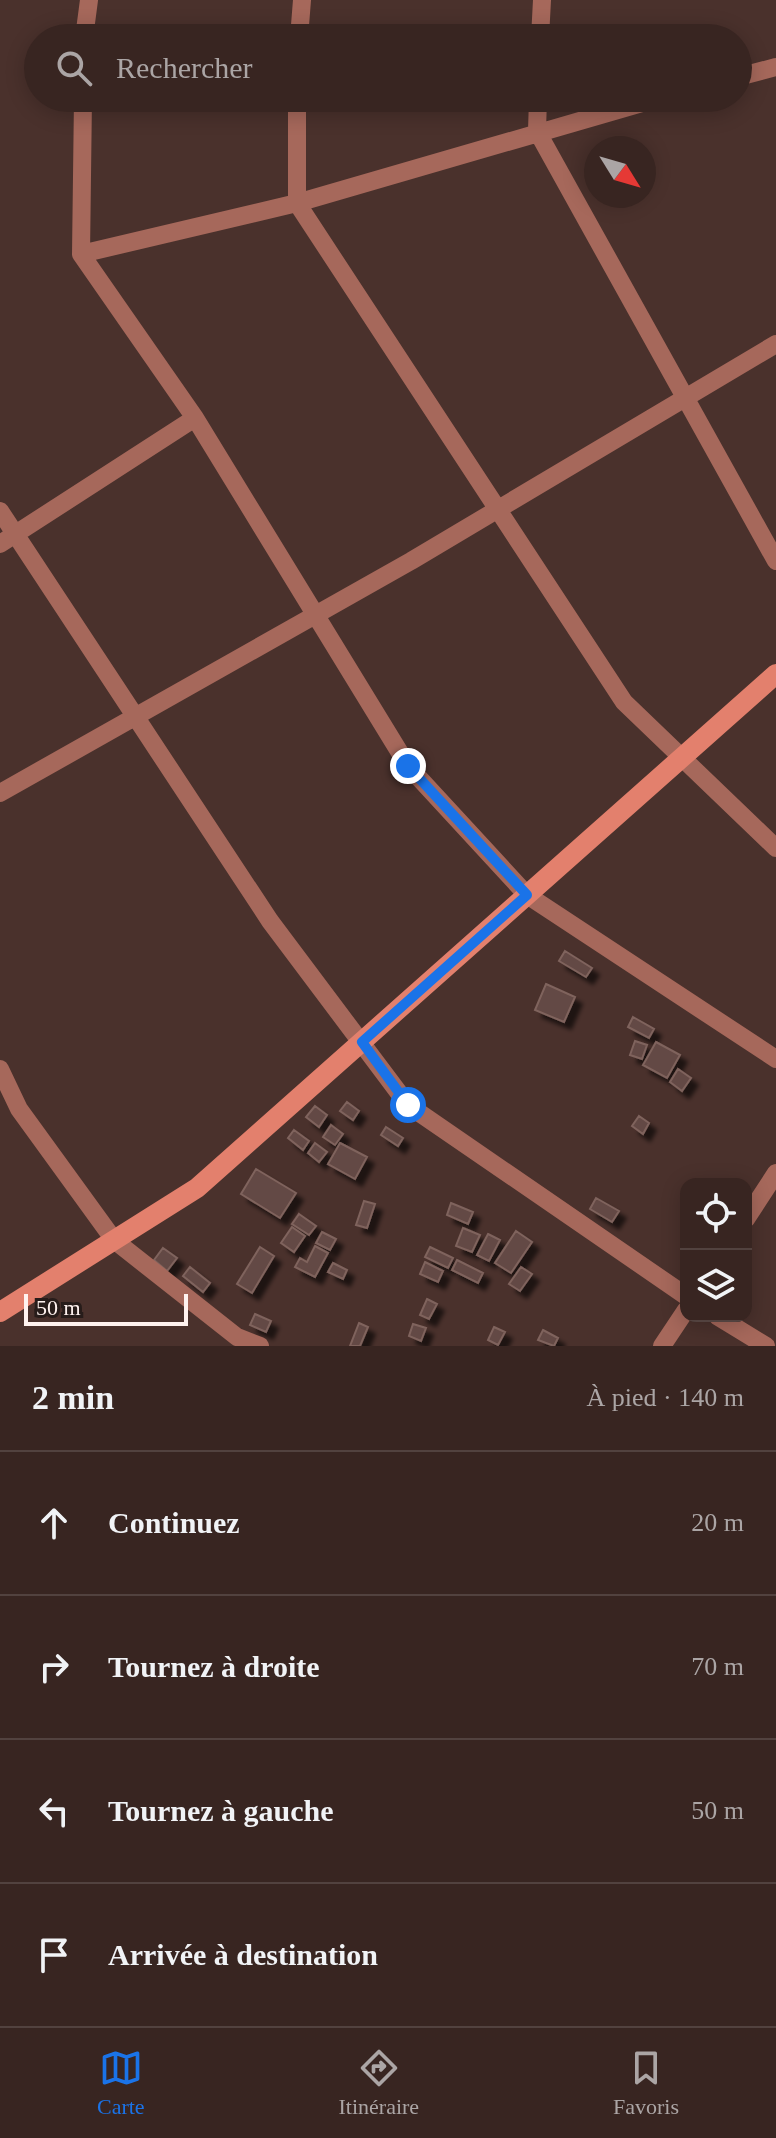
<!DOCTYPE html>
<html lang="fr">
<head>
<meta charset="utf-8">
<style>
	body { margin:0; font-family:"Times New Roman",serif; background:#3f2d2a; color:#f1f3f6 }
	.controls { position:absolute; right:24px; bottom:24px; display:grid; overflow:hidden; border-radius:16px; box-shadow:0 4px 20px #0003 }
	.controls button { width:72px; height:72px; display:grid; place-items:center; padding:0; border:0; border-bottom:2px solid #52423f; background:#382521; color:#f1f3f6; font:40px sans-serif }
	.compass { position:absolute; left:584px; top:136px; width:72px; height:72px; border-radius:50%; background:#382521; box-shadow:0 4px 20px #0003; rotate:127deg }
	.scale { position:absolute; left:24px; bottom:20px; width:164px; box-sizing:border-box; padding-left:8px; border:4px solid #fff2ef; border-top:0; font-size:22px; line-height:28px; white-space:nowrap; color:#fff2ef; -webkit-text-stroke:6px #271c1a; paint-order:stroke }
	.stop { position:absolute; width:24px; height:24px; margin:-18px; border:6px solid #1a73e8; border-radius:50%; background:#fff }
	.stop.end { background:#1a73e8; border-color:#fff; box-shadow:0 2px 8px #0008 }
	.list { margin:0; padding:0; list-style:none }
	h2 { display:flex; justify-content:space-between; align-items:center; height:104px; margin:0; padding:0 32px; font-size:34px }
	h2 small { font-size:26px; font-weight:400; color:#aba5a5 }
	.list li { display:grid; grid-template-columns:52px 1fr auto; gap:24px; align-items:center; box-sizing:border-box; height:144px; padding:0 32px; border-top:2px solid #52423f }
	.list b { display:block; font-size:30px; white-space:nowrap }
	.list em { font-size:26px; font-style:normal; color:#aba5a5 }
	.icon { flex:none; width:44px; height:44px; fill:none; stroke:currentColor; stroke-width:2; stroke-linecap:round; stroke-linejoin:round }
	.map { position:relative; flex:none; width:776px; height:1346px; overflow:hidden }
	.search { position:absolute; background:#382521; box-shadow:0 4px 20px #0003; left:24px; right:24px; top:24px; height:88px; display:flex; align-items:center; gap:20px; box-sizing:border-box; padding:0 28px; border-radius:44px; color:#aba5a5; font-size:30px }
	.sheet { height:680px; background:#382521 }
	nav { display:flex; justify-content:space-around; align-items:center; box-sizing:border-box; height:112px; border-top:2px solid #52423f; background:#382521; font-size:22px; color:#aba5a5 }
	nav a { display:grid; justify-items:center; gap:4px }
	nav .on { color:#1a73e8 }
	.map>svg:first-child { display:block }
	.building { fill:#644944; stroke:#7f635d; stroke-width:2; filter:url(#shadow) }
	.lines { fill:none; stroke-linecap:round; stroke-linejoin:round }
	.street { stroke:#a6685b; stroke-width:18 }
	.secondary { stroke:#e3806d; stroke-width:20 }
	.route { stroke:#1a73e8; stroke-width:10 }
</style>
</head>
<body>
<div class="map">
<svg width="776" height="1346" viewBox="0 0 776 1346">
	<defs>
		<filter id="shadow"><feDropShadow dx="7" dy="7" stdDeviation="2" flood-color="#0009"/></filter>
	</defs>
	<rect width="100%" height="100%" fill="#4a312c"/>
	<!-- building -->
	<path class="building" d="M565 951 592 968 586 977 559 961Z
		M546 984 575 997 564 1022 535 1010Z
		M633 1017 654 1029 649 1038 628 1027Z
		M635 1041 647 1045 642 1059 630 1055Z
		M656 1042 680 1055 667 1078 643 1065Z
		M678 1069 691 1078 682 1091 670 1082Z
		M347 1102 359 1111 353 1120 340 1111Z
		M315 1106 327 1115 319 1127 306 1117Z
		M639 1116 649 1123 643 1134 632 1126Z
		M331 1125 343 1134 335 1145 323 1137Z
		M386 1127 403 1138 398 1146 381 1135Z
		M294 1130 309 1141 303 1150 288 1138Z
		M315 1143 327 1152 319 1162 308 1153Z
		M340 1143 367 1157 355 1179 328 1164Z
		M256 1169 296 1193 280 1218 241 1194Z
		M596 1198 619 1211 612 1222 590 1209Z
		M364 1201 375 1204 367 1228 356 1225Z
		M451 1203 473 1212 468 1224 447 1215Z
		M299 1214 316 1226 309 1235 292 1224Z
		M292 1227 305 1236 294 1252 281 1243Z
		M463 1228 480 1235 472 1252 456 1246Z
		M516 1231 532 1242 511 1273 495 1263Z
		M322 1232 336 1239 330 1250 316 1243Z
		M488 1234 500 1240 489 1261 477 1255Z
		M315 1246 328 1253 315 1277 295 1267 300 1258 307 1262Z
		M260 1247 274 1256 252 1293 237 1284Z
		M430 1247 453 1258 448 1268 425 1257Z
		M163 1248 177 1258 167 1271 154 1260Z
		M457 1260 483 1273 478 1283 452 1270Z
		M425 1262 443 1271 438 1282 420 1274Z
		M333 1263 347 1270 343 1279 328 1272Z
		M190 1267 210 1283 203 1292 183 1276Z
		M521 1267 532 1274 520 1291 509 1284Z
		M427 1299 437 1304 429 1319 420 1315Z
		M255 1314 271 1321 266 1332 250 1325Z
		M359 1323 368 1327 360 1346H350Z
		M413 1324 426 1328 421 1341 409 1336Z
		M494 1327 505 1332 498 1345 488 1340Z
		M543 1330 558 1338 554 1346 538 1340Z"/>
	<g class="lines">
		<!-- street -->
		<path class="street" d="M84 38 89 0
			M299 38 302 0
			M540 38 542 0
			M738 77 776 67
			M83 98 81 254 195 418 408 766 527 895 776 1059
			M297 98V203L624 702 776 848
			M538 98 537 131 776 561
			M81 254 297 203 659 98
			M0 511 270 921 408 1105 686 1296
			M0 544 195 418
			M0 793 411 561 776 344
			M0 1069 19 1109 114 1240 237 1337 260 1346
			M746 1219 776 1173
			M717 1316 766 1346
			M662 1346 686 1310"/>
		<!-- secondary -->
		<path class="secondary" d="M0 1312 197 1188 776 674"/>
	</g>
	<g class="lines">
		<!-- route -->
		<path class="route" d="M408 766 527 895 362 1042 408 1105"/>
	</g>
</svg>
<div class="controls">
<button><svg class="icon" aria-label="locate" viewBox="0 0 24 24"><circle cx="12" cy="12" r="6"/><path d="M12 2v4M12 18v4M2 12h4M18 12h4"/></svg></button>
<button><svg class="icon" aria-label="layers" viewBox="0 0 24 24"><path d="M12 4l9 5-9 5-9-5zM3 14l9 5 9-5"/></svg></button>
</div>
<svg class="compass" viewBox="-18 -18 36 36"><path d="M0-13l5 13h-10z" fill="#e53935"/><path d="M0 13l5-13h-10z" fill="#aba5a5"/></svg>
<div class="scale">50 m</div>
<div class="stop" style="left:408px;top:1105px"></div>
<div class="stop end" style="left:408px;top:766px"></div>
<div class="search"><svg class="icon" aria-label="search" viewBox="0 0 24 24"><circle cx="10" cy="10" r="6"/><path d="M15 15l6 6"/></svg>Rechercher</div>
</div>
<section class="sheet">
<h2>2 min<small>À pied · 140 m</small></h2>
<ul class="list">
<li><svg class="icon" aria-label="ahead" viewBox="0 0 24 24"><path d="M12 20V5M6 11l6-6 6 6"/></svg><div><b>Continuez</b></div><em>20 m</em></li>
<li><svg class="icon" aria-label="right" viewBox="0 0 24 24"><path d="M7 20v-9h11M14 6l5 5-5 5"/></svg><div><b>Tournez à droite</b></div><em>70 m</em></li>
<li><svg class="icon" aria-label="left" viewBox="0 0 24 24"><path d="M17 20v-9H6M10 6l-5 5 5 5"/></svg><div><b>Tournez à gauche</b></div><em>50 m</em></li>
<li><svg class="icon" aria-label="arrive" viewBox="0 0 24 24"><path d="M6 21V4h12l-3 4 3 4H6"/></svg><div><b>Arrivée à destination</b></div></li>
</ul>
</section>
<nav>
<a class="on"><svg class="icon" aria-label="map" viewBox="0 0 24 24"><path d="M3 6l6-2 6 2 6-2v14l-6 2-6-2-6 2zM9 4v14M15 6v14"/></svg>Carte</a>
<a><svg class="icon" aria-label="directions" viewBox="0 0 24 24"><path d="M12 3l9 9-9 9-9-9zM9 14v-3h6M13 9l2 2-2 2"/></svg>Itinéraire</a>
<a><svg class="icon" aria-label="saved" viewBox="0 0 24 24"><path d="M7 4h10v16l-5-4-5 4z"/></svg>Favoris</a>
</nav>
</body>
</html>
